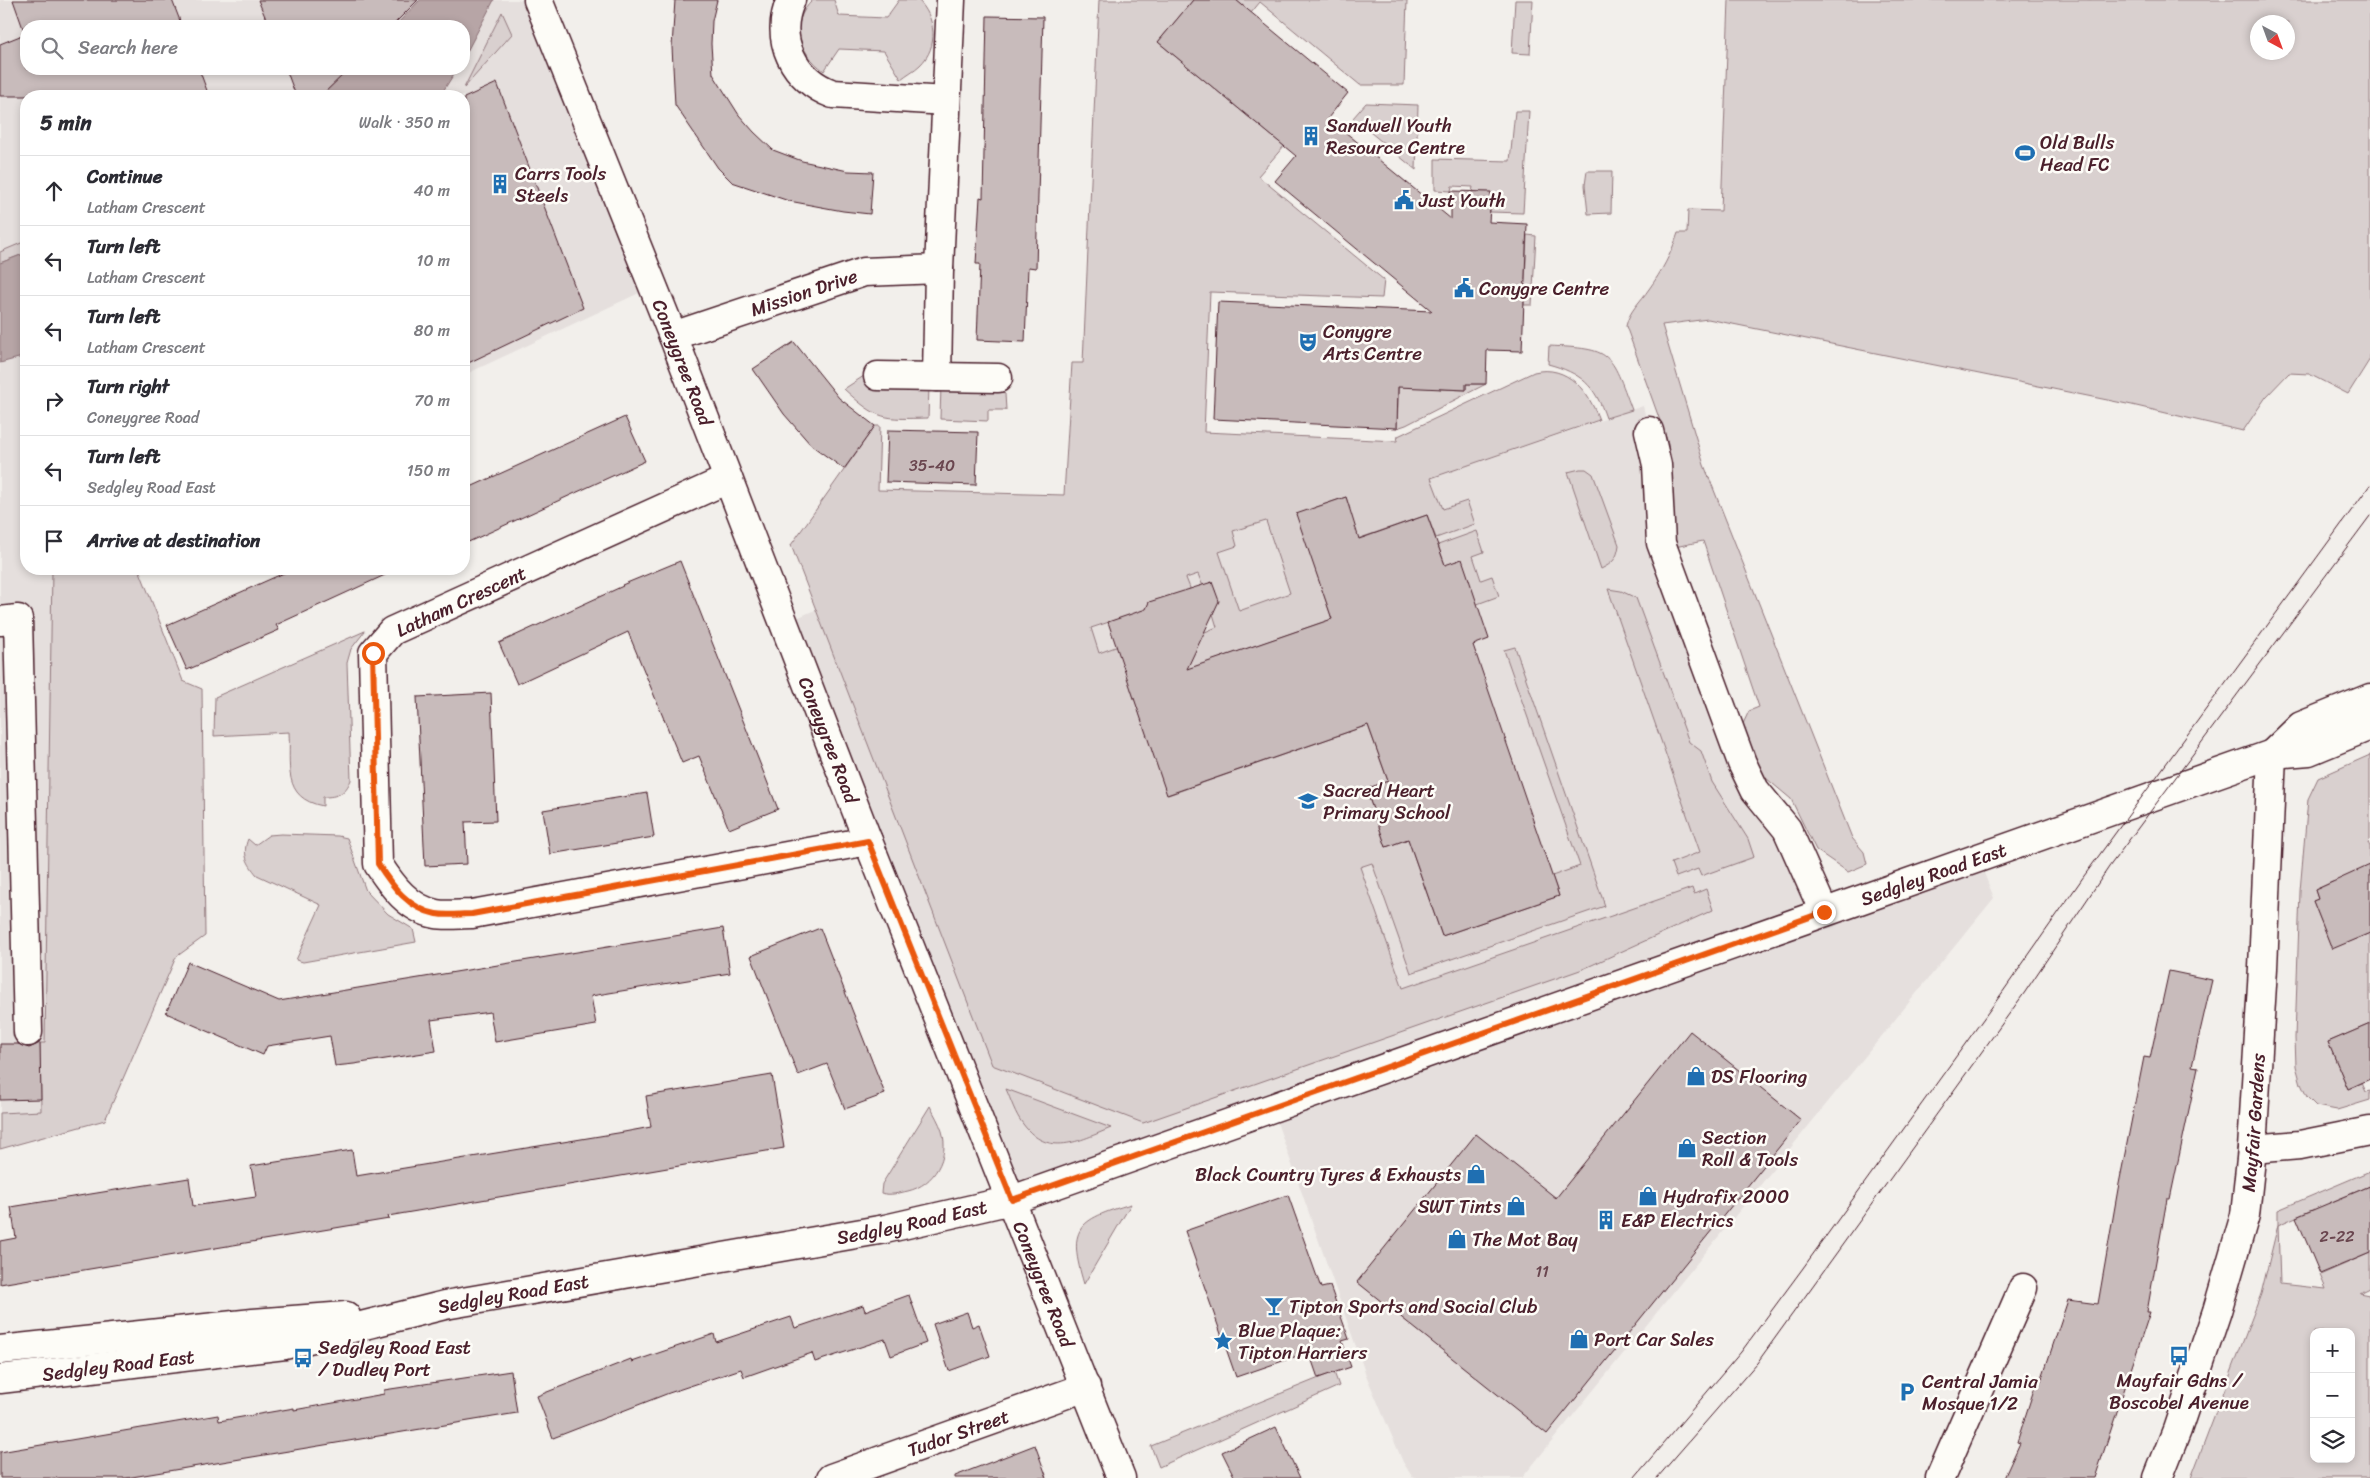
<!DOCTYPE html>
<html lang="en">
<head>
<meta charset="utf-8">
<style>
	body { margin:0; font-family:Sriracha,sans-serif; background:#f2f2f3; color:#2b2b33 }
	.controls { position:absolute; right:15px; bottom:15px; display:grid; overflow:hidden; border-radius:10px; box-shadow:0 2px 8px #0003 }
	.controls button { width:45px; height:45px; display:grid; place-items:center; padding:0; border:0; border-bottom:1px solid #e1e1e2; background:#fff; color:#2b2b33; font:25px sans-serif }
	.compass { position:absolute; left:2250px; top:15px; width:45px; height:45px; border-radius:50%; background:#fff; box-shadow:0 2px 8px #0003; rotate:139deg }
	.stop { position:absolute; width:15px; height:15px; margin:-11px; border:4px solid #ea580c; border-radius:50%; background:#fff }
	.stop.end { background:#ea580c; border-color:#fff; box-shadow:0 1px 5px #0008 }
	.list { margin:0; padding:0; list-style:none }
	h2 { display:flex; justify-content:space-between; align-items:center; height:65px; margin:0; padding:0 20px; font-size:21px }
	h2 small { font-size:16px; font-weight:400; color:#7c7c81 }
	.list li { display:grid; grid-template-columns:32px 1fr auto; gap:15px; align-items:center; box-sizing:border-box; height:70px; padding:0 20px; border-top:1px solid #e1e1e2 }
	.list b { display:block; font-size:19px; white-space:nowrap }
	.list p { margin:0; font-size:16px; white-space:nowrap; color:#7c7c81 }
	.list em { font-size:16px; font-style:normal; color:#7c7c81 }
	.icon { flex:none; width:28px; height:28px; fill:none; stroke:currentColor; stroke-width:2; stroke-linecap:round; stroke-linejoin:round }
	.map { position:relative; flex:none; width:2370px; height:1478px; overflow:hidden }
	.search { position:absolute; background:#fff; box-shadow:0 2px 8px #0003; left:20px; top:20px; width:450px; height:55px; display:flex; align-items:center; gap:12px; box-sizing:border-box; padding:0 18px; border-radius:20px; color:#7c7c81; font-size:19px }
	.panel { position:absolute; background:#fff; box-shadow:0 2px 8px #0003; left:20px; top:90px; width:450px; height:485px; border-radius:20px }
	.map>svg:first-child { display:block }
	.built { fill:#e5dfdd; fill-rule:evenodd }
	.green { fill:#d9d0cf; stroke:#92787d; fill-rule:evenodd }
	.water { fill:#b7a5a6; stroke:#8b6f75 }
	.building { fill:#c8bbbb; stroke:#4a1f2b }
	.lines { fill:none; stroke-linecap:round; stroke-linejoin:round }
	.minor-casing { stroke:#4a1f2b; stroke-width:31 }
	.major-casing { stroke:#4a1f2b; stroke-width:31 }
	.minor { stroke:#fdfcf7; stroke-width:28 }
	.major { stroke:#fdfcf7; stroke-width:28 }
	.tram { stroke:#4a1f2b; stroke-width:1 }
	.route { stroke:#ea580c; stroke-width:6 }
	.labels { text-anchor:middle; stroke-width:5; stroke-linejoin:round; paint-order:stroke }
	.number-label { font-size:16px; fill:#6a464f }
	.poi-label { font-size:19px; fill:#4a1f2b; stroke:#fdfcf7; text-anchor:start }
	.street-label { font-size:19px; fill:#4a1f2b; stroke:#fdfcf7 }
</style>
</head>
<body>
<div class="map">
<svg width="2370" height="1478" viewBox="0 0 2370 1478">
	<rect width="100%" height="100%" fill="#f2efeb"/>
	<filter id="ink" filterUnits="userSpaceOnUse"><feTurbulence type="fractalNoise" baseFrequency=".02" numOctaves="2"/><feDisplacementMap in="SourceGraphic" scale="10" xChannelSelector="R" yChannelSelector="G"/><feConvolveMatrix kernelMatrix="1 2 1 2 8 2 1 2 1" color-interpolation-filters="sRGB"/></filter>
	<g filter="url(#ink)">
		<!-- built -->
		<path class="built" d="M0 0H538L652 287 464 375V96H26V569H53L45 1043 40 1044 41 1112 0 1113ZM26 26H464V69H26Z
			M1643 406 1649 431 1659 508 1742 763 1824 912 1978 858 1994 898 1522 1478H1413L1403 1462 1366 1375 1272 1108 1012 1200 785 623 815 610 1337 491 1431 478Z"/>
		<!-- green -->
		<path class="green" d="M813 0H834L839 16 886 18 899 0H918C936 17 939 47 920 65 915 70 907 74 901 79L884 51 839 49 824 71C800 53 787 24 813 0Z
			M1099 0H1193L1158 42 1284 146 1258 176 1384 280 1382 298 1210 292 1204 432 1397 441 1398 436 1534 372C1568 364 1589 392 1599 420L1431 478 1443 509 1467 501 1475 524 1436 538 1427 515 1311 555 1332 619 1131 689 1168 795 1368 725 1388 781 1366 789 1386 847 1408 839 1442 936 1559 896 1552 876 1580 866 1504 650 1515 647 1605 906 1411 973 1372 863 1360 867 1403 988 1692 888 1694 894 1706 889 1713 910 1583 969 1143 1123 992 1065 791 545 875 426H880L878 490 1064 495 1072 363H1083ZM1346 497 1350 509 1317 519 1314 508ZM1266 521 1290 593 1239 611 1219 552 1237 546 1233 531ZM1198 574 1202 584 1215 590 1213 614 1217 627 1205 632 1200 618 1184 601 1190 588 1186 578ZM1133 614 1121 645 1099 653 1091 628Z
			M1236 0H1407L1404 85H1360L1260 2 1251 13Z
			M1515 0H1533L1530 54 1512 53Z
			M1729 0H2370V359L2348 394 2309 374 2289 373 2266 397 2243 431 2132 405 1708 319 1662 325 1704 465 1852 838 1864 852 1867 864 1848 872 1816 850 1791 799 1754 768 1740 730 1749 711 1759 707 1703 541 1675 547 1668 443 1626 326C1629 311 1641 301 1649 289 1662 271 1671 254 1678 233H1687L1688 210 1721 211ZM2258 22H2288V52H2258Z
			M502 12 512 34 464 88Z
			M1366 103 1418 105 1416 170 1353 118Z
			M1515 111H1529L1523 213 1490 212 1491 193 1472 192 1473 187 1452 186 1451 191 1435 190V159L1510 161Z
			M1587 171H1612L1611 213 1588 214 1585 185Z
			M1527 235 1536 236 1532 305H1524Z
			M26 241V253L0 263V252Z
			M1549 346C1613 349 1610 351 1632 410L1606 418C1595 385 1581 373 1548 364Z
			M876 368 929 386 928 418C883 419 879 421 844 389Z
			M1399 374 1440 389 1466 390V384H1486L1406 425 1397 428Z
			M941 385 999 388 1005 394 1006 410H988V421L940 419Z
			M1580 469H1586L1593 474 1619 545C1617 559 1613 563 1601 569L1568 472Z
			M1477 531 1484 552 1473 556 1481 580 1492 576 1499 596 1461 610 1438 545Z
			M52 569H139L183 681 202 689 205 936 176 957 105 1120 0 1149V1113L41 1111 40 1043H45Z
			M1608 589 1621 591 1636 598 1689 742 1701 751 1712 782 1748 839 1754 857 1701 876 1698 869 1676 877 1671 863 1700 852Z
			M365 631 351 649 347 663 351 780C345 794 337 797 323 797V806C281 798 291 765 289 732L214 736 215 697Z
			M2370 755V840L2368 842 2370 847V877L2332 882 2315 890 2318 899 2313 901 2332 948 2370 933V1024L2328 1042 2348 1089 2362 1083 2366 1092 2370 1091V1100L2337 1110 2316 1106 2307 1097 2301 1084 2296 1066 2295 1038 2300 891 2308 799 2318 778Z
			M281 834 338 836 347 838 366 891 388 914 413 929 416 942 303 962 296 960 321 905 257 875C247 863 242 854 248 839L255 845 269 835Z
			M1006 1089 1111 1128C1079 1141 1048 1158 1023 1124 1015 1114 1011 1100 1006 1089Z
			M930 1106C934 1114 939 1122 942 1131 950 1157 934 1185 908 1191 898 1193 891 1196 881 1193L882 1184Z
			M2370 1171V1186L2329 1203 2332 1212 2318 1218 2314 1209 2278 1225 2280 1284 2326 1289 2320 1275 2370 1253V1288L2360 1293 2370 1295V1478H2191L2261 1294 2278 1225V1210ZM2314 1332H2351V1459H2314Z
			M1131 1204 1084 1284C1067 1228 1077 1220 1131 1204Z
			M1334 1372 1339 1386 1159 1467 1151 1446Z"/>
		<!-- water -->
		<path class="water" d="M420 0H494L464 57V26H395Z
			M349 69H457L440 96H321Z
			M26 253V356L0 363V263Z"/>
		<!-- building -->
		<path class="building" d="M13 0H172L182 26H26V69H199L209 96H0V44L25 34Z
			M258 0H418L392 26H269Z
			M675 0H717L712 21 711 44 713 74 739 115 754 132 773 150 802 161 848 171 873 172 870 214 843 211 789 201 732 182 718 168 675 105 672 47Z
			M1193 0H1236L1348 93 1328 118 1451 219V191L1491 192 1489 222 1527 224 1522 351 1487 350 1486 384H1466V390L1398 387 1397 428 1213 419 1218 302 1432 311 1275 181 1296 156 1158 42Z
			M987 16 1043 17 1036 268 1028 267 1025 342 977 340 980 264H976L980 197 983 198Z
			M286 69H349L321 96H296Z
			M497 83 583 308 464 365V98Z
			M794 342 839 398 875 426 844 469 811 445 784 414 753 369Z
			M625 417 645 461 464 544V490Z
			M888 430 978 432 976 485 886 482Z
			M1346 497 1359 539 1427 515 1445 565 1462 559 1489 639 1473 645 1559 896 1442 936 1408 839 1386 847 1366 789 1388 781 1368 725 1167 795 1108 622 1146 609 1149 602 1212 582 1219 601 1187 669 1332 619 1296 514Z
			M680 561 778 809 729 829 699 756 682 763 628 632 517 684 499 643 623 586 622 585Z
			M293 569H398L276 625 279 630 187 670 167 625Z
			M491 693 496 821 465 822 467 864 425 866 417 697Z
			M647 793 654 837 550 854 543 810Z
			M2370 865V933L2332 949 2313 901 2318 899 2315 890Z
			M723 928 730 973 591 996 596 1025 495 1042 490 1012 431 1020 436 1051 354 1064 335 1066 330 1036 267 1046 263 1055 166 1013 188 962 279 1001Z
			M820 928 885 1094 845 1109 827 1064 798 1075 751 956Z
			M2169 971 2212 980 2192 1066 2198 1067 2170 1199H2167L2147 1312H2150L2095 1478H2004L2020 1443 2017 1442 2037 1380 2041 1381 2068 1300 2098 1304 2118 1189 2144 1057 2150 1058Z
			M2370 1024V1079L2348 1089 2328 1042Z
			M1690 1031 1801 1120 1547 1434 1357 1282 1476 1134 1556 1198Z
			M40 1043 41 1099 0 1100V1044H18L29 1048Z
			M772 1075 784 1148 388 1216 389 1219 0 1284V1241L16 1238 11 1207 189 1178 193 1206 256 1197 251 1166 352 1150 356 1176 624 1132 651 1127 646 1096Z
			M2370 1186V1253L2320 1274 2296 1217Z
			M1288 1195 1321 1288 1330 1286 1349 1339 1342 1341 1351 1367 1318 1378 1309 1352 1236 1377 1185 1231Z
			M909 1295 926 1343 891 1356 885 1339 815 1362 812 1353 744 1377 741 1369 669 1393 553 1438 537 1396 631 1359 632 1362 714 1334 716 1342 791 1317 795 1328 863 1305 865 1311Z
			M967 1312 972 1327 979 1324 990 1356 949 1371 933 1324Z
			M511 1371 517 1413 126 1478H0V1452L218 1415 219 1421 294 1408V1410L384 1394V1390Z
			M1276 1427 1300 1478H1235L1222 1452Z
			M1035 1445 1047 1478H955V1476Z"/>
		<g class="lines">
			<defs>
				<g id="minor">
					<path id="s1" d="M538 0 673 336 868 841 1121 1478"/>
					<path d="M791 0C773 39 794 80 833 94L946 101"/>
					<path id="s2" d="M673 336 864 272 939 269"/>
					<path d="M878 376 998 378"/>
					<path d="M937 377 939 269 951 0"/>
					<path d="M1649 431 1657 465 1661 543 1742 763 1755 790 1787 829 1824 912"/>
					<path d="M728 479 392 631 373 653 378 864C392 886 409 909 436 914 447 916 460 914 472 914L868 841"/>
					<path d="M0 621 18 619 28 1032"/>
					<path d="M2252 1149 2300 1145 2370 1131"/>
					<path id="s3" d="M831 1478 1086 1387"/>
					<path d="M1940 1478 2023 1288"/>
					<path id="s4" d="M2158 1478 2177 1430 2217 1311 2245 1215 2252 1149 2263 968 2272 754"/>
				</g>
				<g id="major">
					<path d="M2272 754 2301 726 2370 698"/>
					<path d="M0 1350 253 1323 346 1316"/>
					<path id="s5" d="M0 1379 285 1345 445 1305 885 1229 1012 1200 2272 754 2309 751 2370 726"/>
				</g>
			</defs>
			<!-- minor casing -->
			<use href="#minor" class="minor-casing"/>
			<!-- major casing -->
			<use href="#major" class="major-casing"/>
			<!-- minor -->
			<use href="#minor" class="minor"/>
			<!-- major -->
			<use href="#major" class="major"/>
			<!-- tram -->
			<path class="tram" d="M1634 1478 1741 1352 1803 1268 2002 993 2084 876 2370 485
				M1657 1478 1757 1363 2025 992 2109 867 2370 516"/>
		</g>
	</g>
	<g class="lines" filter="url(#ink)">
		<!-- route -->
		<path class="route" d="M373 653 378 864C392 886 409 909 436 914 447 916 460 914 472 914L868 841 1012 1200 1824 912"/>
	</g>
	<!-- icons -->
	<defs>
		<symbol id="building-bare" viewBox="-9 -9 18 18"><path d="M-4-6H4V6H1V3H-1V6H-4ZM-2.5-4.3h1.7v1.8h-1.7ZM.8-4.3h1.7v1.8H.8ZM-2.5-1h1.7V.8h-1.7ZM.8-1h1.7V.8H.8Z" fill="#1f6fb2" stroke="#fdfcf7" stroke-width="2.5" paint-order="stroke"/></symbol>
		<symbol id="stadium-bare" viewBox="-9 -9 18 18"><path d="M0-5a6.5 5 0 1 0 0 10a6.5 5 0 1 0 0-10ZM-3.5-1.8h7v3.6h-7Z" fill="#1f6fb2" stroke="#fdfcf7" stroke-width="2.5" paint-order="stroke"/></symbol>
		<symbol id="civic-bare" viewBox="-9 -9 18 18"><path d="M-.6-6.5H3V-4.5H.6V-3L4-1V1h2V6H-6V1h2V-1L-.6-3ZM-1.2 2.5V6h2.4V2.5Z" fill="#1f6fb2" stroke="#fdfcf7" stroke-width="2.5" paint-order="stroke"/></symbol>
		<symbol id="theatre-bare" viewBox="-9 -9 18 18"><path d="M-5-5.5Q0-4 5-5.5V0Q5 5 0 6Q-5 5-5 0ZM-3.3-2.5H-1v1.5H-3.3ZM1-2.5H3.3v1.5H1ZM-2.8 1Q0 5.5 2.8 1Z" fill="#1f6fb2" stroke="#fdfcf7" stroke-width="2.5" paint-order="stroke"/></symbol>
		<symbol id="school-bare" viewBox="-9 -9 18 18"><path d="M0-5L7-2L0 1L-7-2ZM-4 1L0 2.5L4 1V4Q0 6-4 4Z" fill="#1f6fb2" stroke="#fdfcf7" stroke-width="2.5" paint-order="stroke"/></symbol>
		<symbol id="shop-bare" viewBox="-9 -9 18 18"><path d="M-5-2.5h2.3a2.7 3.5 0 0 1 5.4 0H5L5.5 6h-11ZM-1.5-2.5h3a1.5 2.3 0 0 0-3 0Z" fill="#1f6fb2" stroke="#fdfcf7" stroke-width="2.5" paint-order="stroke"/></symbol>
		<symbol id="bar-bare" viewBox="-9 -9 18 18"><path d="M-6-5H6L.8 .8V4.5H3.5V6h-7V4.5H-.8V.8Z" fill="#1f6fb2" stroke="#fdfcf7" stroke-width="2.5" paint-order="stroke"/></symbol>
		<symbol id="sight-bare" viewBox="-9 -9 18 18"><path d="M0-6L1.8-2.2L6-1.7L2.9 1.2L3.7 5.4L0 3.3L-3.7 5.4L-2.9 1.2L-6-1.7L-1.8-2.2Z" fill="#1f6fb2" stroke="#fdfcf7" stroke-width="2.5" paint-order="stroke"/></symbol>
		<symbol id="bus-bare" viewBox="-9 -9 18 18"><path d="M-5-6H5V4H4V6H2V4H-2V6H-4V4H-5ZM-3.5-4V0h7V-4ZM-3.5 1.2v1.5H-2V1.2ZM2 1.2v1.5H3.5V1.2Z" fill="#1f6fb2" stroke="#fdfcf7" stroke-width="2.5" paint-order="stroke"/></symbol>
		<symbol id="parking-bare" viewBox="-9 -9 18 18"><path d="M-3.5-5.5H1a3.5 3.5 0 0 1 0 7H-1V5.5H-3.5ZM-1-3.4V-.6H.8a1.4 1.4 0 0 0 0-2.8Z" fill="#1f6fb2" stroke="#fdfcf7" stroke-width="2.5" paint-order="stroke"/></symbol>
	</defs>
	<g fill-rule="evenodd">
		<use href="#building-bare" x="1297" y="122" width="28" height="28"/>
		<use href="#stadium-bare" x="2011" y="139" width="28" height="28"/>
		<use href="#building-bare" x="486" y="170" width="28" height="28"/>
		<use href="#civic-bare" x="1390" y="186" width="28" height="28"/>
		<use href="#civic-bare" x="1450" y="274" width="28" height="28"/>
		<use href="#theatre-bare" x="1294" y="328" width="28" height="28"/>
		<use href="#school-bare" x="1294" y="787" width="28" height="28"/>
		<use href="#shop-bare" x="1682" y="1062" width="28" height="28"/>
		<use href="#shop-bare" x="1673" y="1134" width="28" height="28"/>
		<use href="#shop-bare" x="1462" y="1160" width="28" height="28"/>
		<use href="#shop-bare" x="1634" y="1182" width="28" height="28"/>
		<use href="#shop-bare" x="1502" y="1192" width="28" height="28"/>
		<use href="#building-bare" x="1592" y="1206" width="28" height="28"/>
		<use href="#shop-bare" x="1443" y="1225" width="28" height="28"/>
		<use href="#bar-bare" x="1260" y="1292" width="28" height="28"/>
		<use href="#shop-bare" x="1565" y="1325" width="28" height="28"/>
		<use href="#sight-bare" x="1209" y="1327" width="28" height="28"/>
		<use href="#bus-bare" x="2165" y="1342" width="28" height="28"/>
		<use href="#bus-bare" x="289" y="1344" width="28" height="28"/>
		<use href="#parking-bare" x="1893" y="1378" width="28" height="28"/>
	</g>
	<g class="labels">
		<!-- number labels -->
		<g class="number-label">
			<text x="932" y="471">35-40</text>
			<text x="2337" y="1242">2-22</text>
			<text x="1542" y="1277">11</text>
		</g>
		<!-- poi labels -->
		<g class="poi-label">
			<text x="1326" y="132">Sandwell Youth<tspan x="1326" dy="22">Resource Centre</tspan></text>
			<text x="2040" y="149">Old Bulls<tspan x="2040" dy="22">Head FC</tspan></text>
			<text x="515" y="180">Carrs Tools<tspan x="515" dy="22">Steels</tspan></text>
			<text x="1419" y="207">Just Youth</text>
			<text x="1479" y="295">Conygre Centre</text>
			<text x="1323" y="338">Conygre<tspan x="1323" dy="22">Arts Centre</tspan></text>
			<text x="1323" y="797">Sacred Heart<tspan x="1323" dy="22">Primary School</tspan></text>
			<text x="1711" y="1083">DS Flooring</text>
			<text x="1702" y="1144">Section<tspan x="1702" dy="22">Roll &amp; Tools</tspan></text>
			<text x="1461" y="1181" text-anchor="end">Black Country Tyres &amp; Exhausts</text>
			<text x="1663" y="1203">Hydrafix 2000</text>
			<text x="1501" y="1213" text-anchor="end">SWT Tints</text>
			<text x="1621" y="1227">E&amp;P Electrics</text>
			<text x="1472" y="1246">The Mot Bay</text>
			<text x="1289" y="1313">Tipton Sports and Social Club</text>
			<text x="1238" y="1337">Blue Plaque:<tspan x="1238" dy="22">Tipton Harriers</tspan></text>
			<text x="1594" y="1346">Port Car Sales</text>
			<text x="318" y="1354">Sedgley Road East<tspan x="318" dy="22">/ Dudley Port</tspan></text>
			<text x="2179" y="1387" text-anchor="middle">Mayfair Gdns /<tspan x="2179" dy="22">Boscobel Avenue</tspan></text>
			<text x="1922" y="1388">Central Jamia<tspan x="1922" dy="22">Mosque 1/2</tspan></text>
		</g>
		<!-- street labels -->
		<g class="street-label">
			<text dy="7" stroke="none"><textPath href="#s2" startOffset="138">Mission Drive</textPath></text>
			<text dy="7" stroke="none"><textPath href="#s1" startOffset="390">Coneygree Road</textPath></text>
			<text transform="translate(461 601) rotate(-25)" y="7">Latham Crescent</text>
			<text dy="7" stroke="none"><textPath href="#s1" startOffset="795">Coneygree Road</textPath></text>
			<text dy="7" stroke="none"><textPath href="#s5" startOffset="2006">Sedgley Road East</textPath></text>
			<text dy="7" stroke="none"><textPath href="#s4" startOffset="370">Mayfair Gardens</textPath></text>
			<text dy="7" stroke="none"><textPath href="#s5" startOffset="926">Sedgley Road East</textPath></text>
			<text dy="7" stroke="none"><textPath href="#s1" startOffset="1380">Coneygree Road</textPath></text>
			<text dy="7" stroke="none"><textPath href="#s5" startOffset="521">Sedgley Road East</textPath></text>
			<text dy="7" stroke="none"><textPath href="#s5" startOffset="119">Sedgley Road East</textPath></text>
			<text dy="7" stroke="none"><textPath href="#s3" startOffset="135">Tudor Street</textPath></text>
		</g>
	</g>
</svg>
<div class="controls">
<button>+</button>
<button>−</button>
<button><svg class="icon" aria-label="layers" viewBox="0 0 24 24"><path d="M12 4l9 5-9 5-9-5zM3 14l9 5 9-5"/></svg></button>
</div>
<svg class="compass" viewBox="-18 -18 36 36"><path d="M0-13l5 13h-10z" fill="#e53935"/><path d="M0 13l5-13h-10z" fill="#7c7c81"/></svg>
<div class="stop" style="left:373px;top:653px"></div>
<div class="stop end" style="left:1824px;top:912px"></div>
<div class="search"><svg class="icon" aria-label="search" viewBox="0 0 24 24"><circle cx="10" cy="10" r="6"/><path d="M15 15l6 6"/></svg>Search here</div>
<section class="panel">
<h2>5 min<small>Walk · 350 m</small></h2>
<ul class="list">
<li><svg class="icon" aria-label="ahead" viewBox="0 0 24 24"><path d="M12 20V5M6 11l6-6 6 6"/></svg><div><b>Continue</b><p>Latham Crescent</p></div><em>40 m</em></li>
<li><svg class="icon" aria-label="left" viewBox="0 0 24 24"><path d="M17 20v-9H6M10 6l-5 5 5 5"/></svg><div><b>Turn left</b><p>Latham Crescent</p></div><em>10 m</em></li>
<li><svg class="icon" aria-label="left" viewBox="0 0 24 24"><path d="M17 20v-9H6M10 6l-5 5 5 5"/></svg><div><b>Turn left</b><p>Latham Crescent</p></div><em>80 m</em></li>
<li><svg class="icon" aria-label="right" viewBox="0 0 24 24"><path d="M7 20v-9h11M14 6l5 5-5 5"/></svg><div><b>Turn right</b><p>Coneygree Road</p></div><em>70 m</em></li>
<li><svg class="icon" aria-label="left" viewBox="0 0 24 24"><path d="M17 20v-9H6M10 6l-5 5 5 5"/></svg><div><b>Turn left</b><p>Sedgley Road East</p></div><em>150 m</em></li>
<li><svg class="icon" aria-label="arrive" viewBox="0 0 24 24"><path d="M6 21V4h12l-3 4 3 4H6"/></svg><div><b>Arrive at destination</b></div></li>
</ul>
</section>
</div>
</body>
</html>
